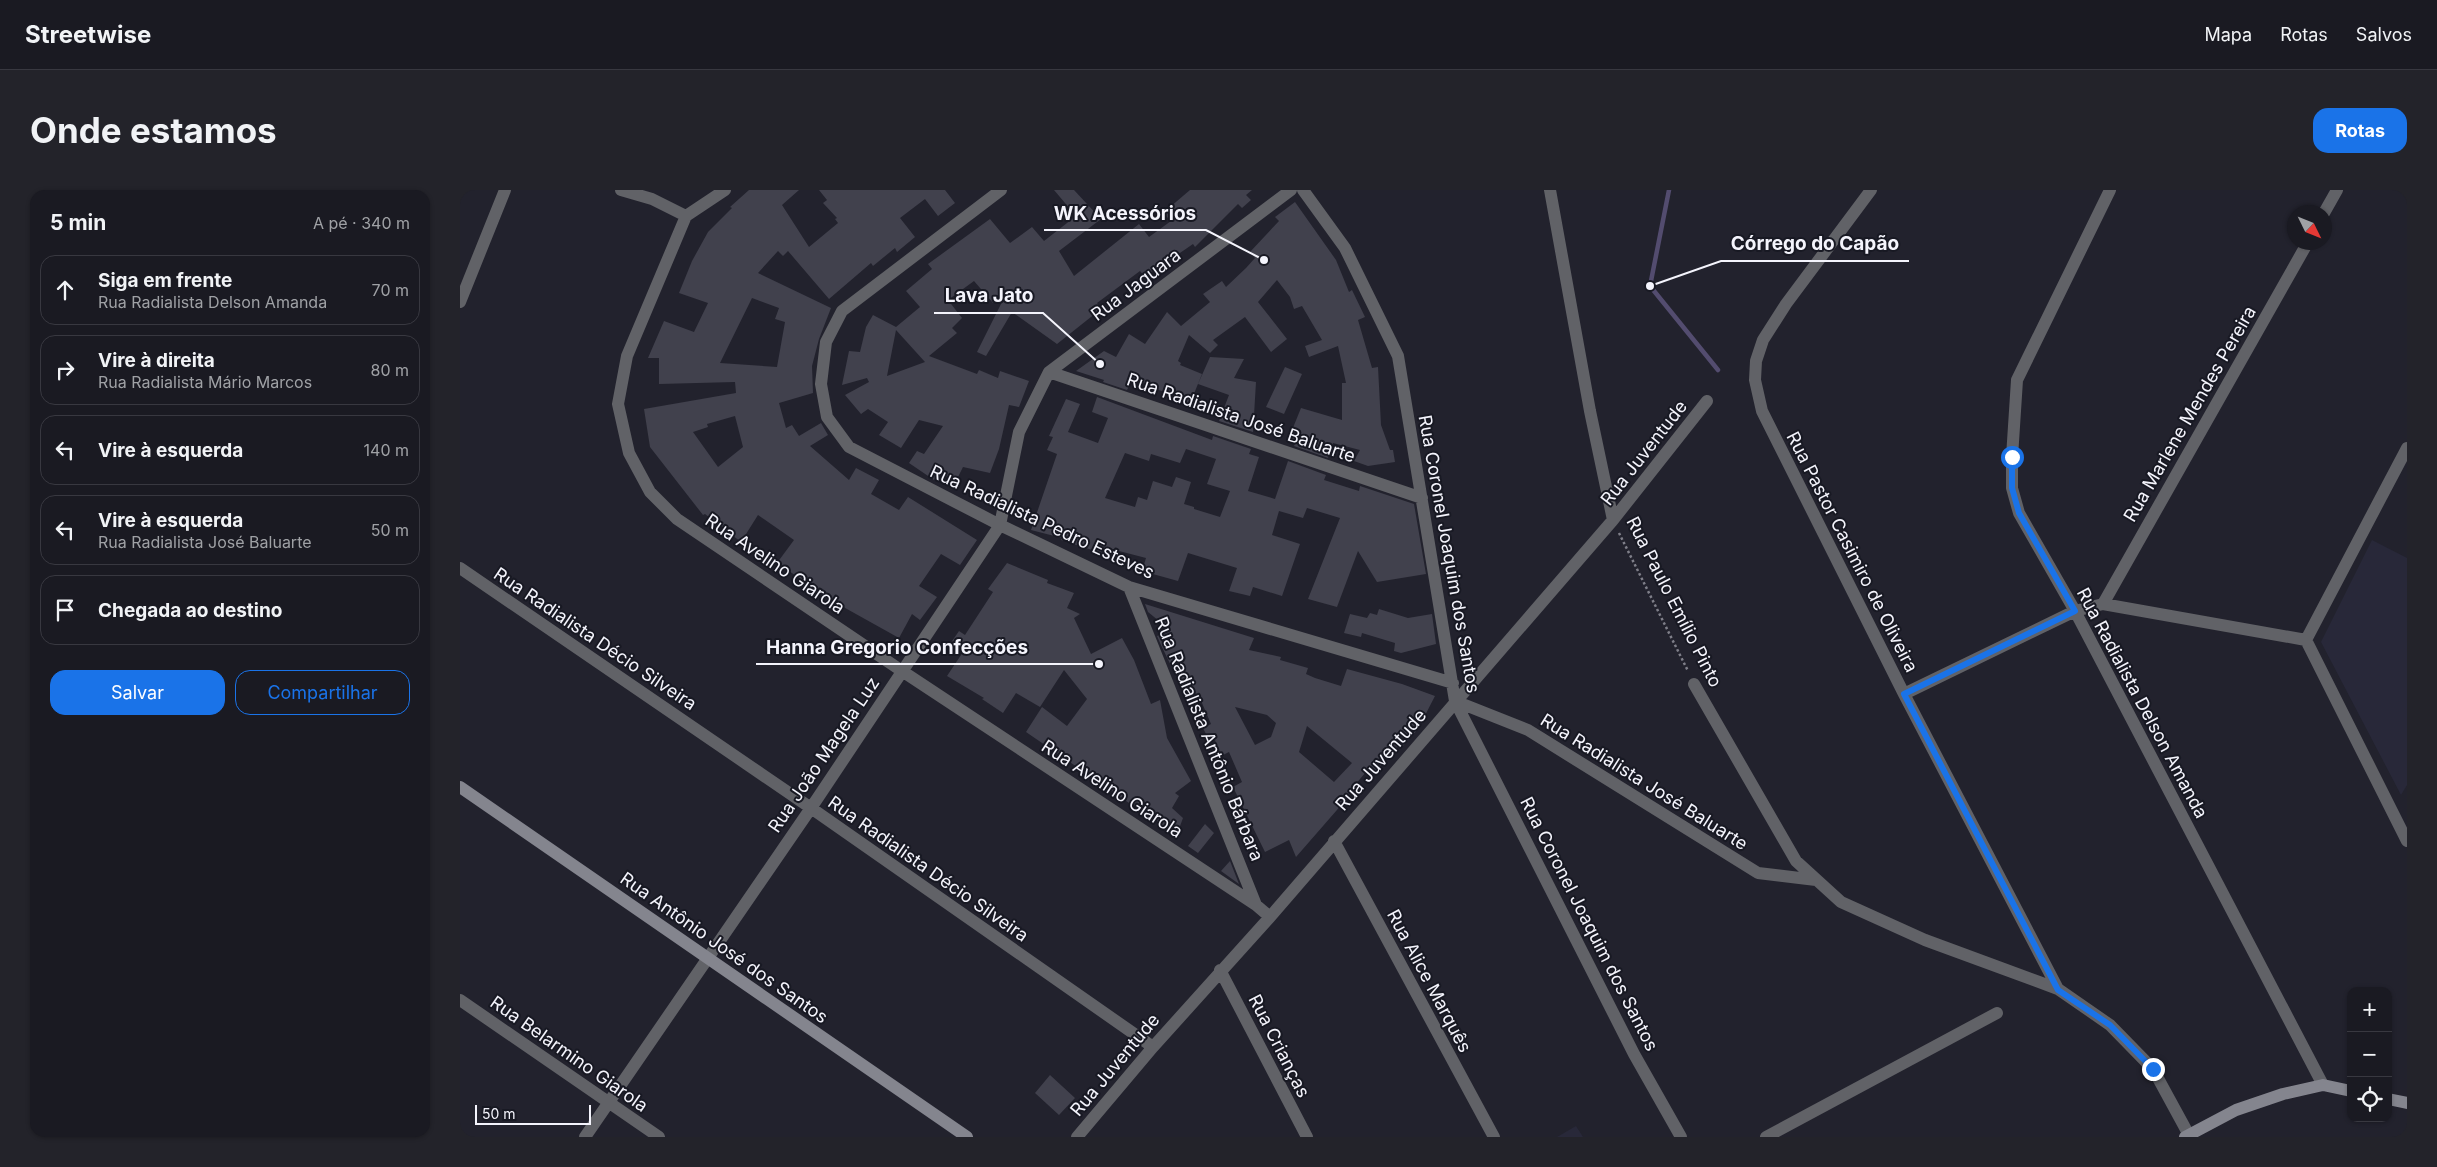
<!DOCTYPE html>
<html lang="pt">
<head>
<meta charset="utf-8">
<style>
	body { margin:0; font-family:Inter,sans-serif; background:#23232a; color:#f1f3f6 }
	.controls { position:absolute; right:15px; bottom:15px; display:grid; overflow:hidden; border-radius:10px; box-shadow:0 1px 4px #0004 }
	.controls button { width:45px; height:45px; display:grid; place-items:center; padding:0; border:0; border-bottom:1px solid #383840; background:#1a1a22; color:#f1f3f6; font:25px sans-serif }
	.compass { position:absolute; left:1827px; top:15px; width:45px; height:45px; border-radius:50%; background:#1a1a22; box-shadow:0 1px 4px #0004; rotate:133deg }
	.scale { position:absolute; left:15px; bottom:12px; width:116px; box-sizing:border-box; padding-left:5px; border:2px solid #f4f4fc; border-top:0; font-size:14px; line-height:18px; white-space:nowrap; color:#f4f4fc; -webkit-text-stroke:4px #181923; paint-order:stroke }
	.stop { position:absolute; width:15px; height:15px; margin:-11px; border:4px solid #1a73e8; border-radius:50%; background:#fff }
	.stop.end { background:#1a73e8; border-color:#fff; box-shadow:0 1px 5px #0008 }
	.list { margin:0; padding:0; list-style:none }
	h2 { display:flex; justify-content:space-between; align-items:center; height:65px; margin:0; padding:0 20px; font-size:21px }
	h2 small { font-size:16px; font-weight:400; color:#9fa1a5 }
	.list li { display:grid; grid-template-columns:32px 1fr auto; gap:15px; align-items:center; box-sizing:border-box; height:70px; margin:0 10px 10px; padding:0 10px; border:1px solid #383840; border-radius:15px }
	.list b { display:block; font-size:19px; white-space:nowrap }
	.list p { margin:0; font-size:16px; white-space:nowrap; color:#9fa1a5 }
	.list em { font-size:16px; font-style:normal; color:#9fa1a5 }
	.actions { display:flex; gap:10px; padding:15px 20px }
	.actions a { flex:1; padding:11px 0; border:1px solid #1a73e8; border-radius:15px; text-align:center; font-size:18px; color:#1a73e8 }
	.actions .main { background:#1a73e8; color:#fff }
	.icon { flex:none; width:28px; height:28px; fill:none; stroke:currentColor; stroke-width:2; stroke-linecap:round; stroke-linejoin:round }
	.map { position:relative; flex:none; width:1947px; height:947px; overflow:hidden; border-radius:15px }
	header { display:flex; align-items:center; gap:30px; box-sizing:border-box; height:70px; padding:0 25px; background:#1a1a22; border-bottom:1px solid #383840 }
	header strong { font-size:24px }
	nav { display:flex; gap:28px; margin-inline-start:auto; font-size:18px }
	.intro { display:flex; align-items:center; justify-content:space-between; box-sizing:border-box; height:120px; padding:0 30px }
	h1 { margin:0; font-size:35px }
	.button { padding:12px 22px; border-radius:15px; background:#1a73e8; color:#fff; font-size:18px; font-weight:700 }
	main { display:flex; gap:30px; padding:0 30px }
	aside { flex:1; background:#1a1a22; border-radius:15px; box-shadow:0 1px 4px #0004 }
	.map>svg:first-child { display:block }
	.built { fill:#282839 }
	.lines { fill:none; stroke-linecap:round; stroke-linejoin:round }
	.stream { stroke:#534c6f; stroke-width:4.5 }
	.building { fill:#41414d; fill-rule:evenodd }
	.path { stroke:#7f7f89; stroke-width:2.5; stroke-dasharray:2.5 2.5; stroke-linecap:butt }
	.street { stroke:#616267; stroke-width:12 }
	.secondary { stroke:#84858e; stroke-width:12 }
	.route { stroke:#1a73e8; stroke-width:6 }
	.labels { text-anchor:middle; stroke-width:4; stroke-linejoin:round; paint-order:stroke }
	.street-label { font-size:18px; fill:#f4f4fc; stroke:#181923 }
	.leader { fill:none; stroke:#f4f4fc; stroke-width:2 }
	.callout-dot { fill:#f4f4fc; stroke:#181923; stroke-width:2 }
	.callout-label { font-size:19px; text-anchor:middle; font-weight:bold; fill:#f4f4fc; stroke:#181923; stroke-width:4; stroke-linejoin:round; paint-order:stroke }
</style>
</head>
<body>
<header>
<strong>Streetwise</strong>
<nav><a>Mapa</a><a>Rotas</a><a>Salvos</a></nav>
</header>
<div class="intro"><h1>Onde estamos</h1><a class="button">Rotas</a></div>
<main>
<aside>
<h2>5 min<small>A pé · 340 m</small></h2>
<ul class="list">
<li><svg class="icon" aria-label="ahead" viewBox="0 0 24 24"><path d="M12 20V5M6 11l6-6 6 6"/></svg><div><b>Siga em frente</b><p>Rua Radialista Delson Amanda</p></div><em>70 m</em></li>
<li><svg class="icon" aria-label="right" viewBox="0 0 24 24"><path d="M7 20v-9h11M14 6l5 5-5 5"/></svg><div><b>Vire à direita</b><p>Rua Radialista Mário Marcos</p></div><em>80 m</em></li>
<li><svg class="icon" aria-label="left" viewBox="0 0 24 24"><path d="M17 20v-9H6M10 6l-5 5 5 5"/></svg><div><b>Vire à esquerda</b></div><em>140 m</em></li>
<li><svg class="icon" aria-label="left" viewBox="0 0 24 24"><path d="M17 20v-9H6M10 6l-5 5 5 5"/></svg><div><b>Vire à esquerda</b><p>Rua Radialista José Baluarte</p></div><em>50 m</em></li>
<li><svg class="icon" aria-label="arrive" viewBox="0 0 24 24"><path d="M6 21V4h12l-3 4 3 4H6"/></svg><div><b>Chegada ao destino</b></div></li>
</ul>
<div class="actions"><a class="main">Salvar</a><a>Compartilhar</a></div>
</aside>
<div class="map">
<svg width="1947" height="947" viewBox="0 0 1947 947">
	<rect width="100%" height="100%" fill="#22222d"/>
	<!-- built -->
	<path class="built" d="M1912 350 1947 368V595L1941 605 1861 452Z
		M1116 936 1123 947H1097Z"/>
	<g class="lines">
		<!-- stream -->
		<path class="stream" d="M1209 0 1190 96 1258 180"/>
	</g>
	<!-- building -->
	<path class="building" d="M289 0H339L322 15 349 57 378 33 375 29 377 28 363 13 367 10 359 0H485L495 13 478 26 465 9 440 28 455 47 437 62 435 58 413 76 411 73 369 109 328 61 323 66 318 61 298 83 371 118 359 149 352 176 353 203 319 213 326 238 332 235 339 246 361 233 368 245 350 256 389 290 396 278 419 290 411 304 439 320 448 307 517 350 500 375 481 364 459 396 477 407 460 430 452 424 439 448 378 414 317 373 334 350 298 325 281 352 245 324 243 325 190 257 184 219 276 203 275 192 199 194V168H188L204 131 234 142 248 113 219 103 232 71 248 42 272 18 270 17ZM292 108 319 118 315 129 325 132 317 177 260 173ZM275 226 283 257 258 277 233 242 248 237 247 234Z
		M594 0H614L641 29 599 61 614 86 679 34 689 47 711 31 703 23 730 0H792L786 5 791 10 782 18 778 14 735 57 733 54 685 87 680 81 637 113 641 119 597 154 552 122 526 166 517 162 547 102 533 113 514 91 488 110 502 128 492 138 497 143 469 166 517 184 519 180 538 188 540 181 569 191 559 217 549 215 539 259 530 283 503 277 496 291 479 283 474 290 449 273 457 261 464 264 483 236 459 230 441 258 419 245 428 232 408 219 401 224 385 205 409 192 407 188 382 195 389 161 400 162 406 137 413 125 436 137 460 117 446 101 472 79 468 74 530 29 550 53 572 37 584 51 616 26ZM436 140 465 172 427 186Z
		M835 12 876 70 889 102 892 100 905 127 898 130 912 178 918 177 921 235 930 260H933L935 272 908 276 894 271 900 260 873 253 868 268 834 256 836 252 828 250 841 218 882 230V193H886L878 156 849 167 845 156 862 150 842 116 834 119 830 107 817 90 798 112 827 149 811 162 785 127 753 150 758 155 750 163 729 145 718 171 721 173 720 175 742 184 729 216 711 210 713 205 693 198 673 188 667 200 643 192 644 190 616 181 644 161 656 167 669 144 685 154 707 122 721 136 750 112 743 104 762 91 766 97 786 78 795 68 790 62 819 31 815 27Z
		M750 167 784 169 774 188 796 192 793 242 759 231 769 205 738 194Z
		M825 177 842 184 824 224 806 217Z
		M637 207 752 250 753 246 791 259 789 264 799 267 788 301 815 309 828 271 866 285 864 290 899 301 900 296 954 314 966 384 917 392 898 361 877 417 848 409 880 328 847 318 843 328 819 321 812 345 840 354 822 406 793 397 790 406 769 401 777 378 728 363 718 391 682 381 686 368 659 361 657 368 601 350 602 348 571 340 597 264 587 260 593 247 589 246 606 209 620 214 608 242 638 253 648 228 632 222ZM726 259 756 269 747 294 770 301 760 327 734 319V317L724 314 731 292 716 287 712 297 693 291 687 310 678 307 675 317 645 308 665 263 689 271 691 264 720 273Z
		M547 373 588 390 587 393 614 403 607 418 620 424 614 428 631 464 662 448 674 470 691 514 700 510 707 548 731 591 715 603 719 606 712 618 723 628 716 647 699 637 701 634 616 578 617 577 566 542 582 517 607 536 627 509 604 480 580 517 556 503 543 523 522 509 524 508 487 486 503 462 490 454 499 441 505 445 533 402 528 399Z
		M685 414 794 448 789 460 821 467 820 470 848 478 846 484 855 488 881 496 887 479 942 494 975 506 958 539 943 556 940 554 911 587 906 582 888 603 890 605 836 667 829 650 805 662 773 597 782 592 769 562 761 566 755 550 750 552 743 538 751 534 739 506 730 510 718 483 715 484 701 455 697 446 710 440 688 422ZM775 517 807 525 816 533 811 547 795 555ZM847 536 892 573 874 592 839 562Z
		M919 419 948 428 972 424 976 454 941 463 934 461 935 453 902 443 901 447 884 443 890 424 907 428 910 423 917 425Z
		M745 634 754 643 738 663 728 656Z
		M770 671 779 694 761 681Z
		M590 885 615 908 599 925 575 903Z"/>
	<g class="lines">
		<!-- path -->
		<path class="path" d="M1159 343 1228 481"/>
		<!-- street -->
		<path class="street" d="M161 0 192 9 226 26
			M265 0 226 26 167 166 158 214 169 263 190 302 217 329 442 481 796 715 810 727
			M541 0 382 121 366 152 361 194 367 227 389 257 540 335 669 397 993 493
			M843 0 885 58 938 166 995 511 1174 864 1221 947
			M1090 0 1130 221 1153 330
			M1411 0 1326 114 1303 150 1296 171 1295 190 1302 221 1444 504 1598 799
			M1650 0 1557 190 1552 267V298L1559 323 1615 421 1863 895
			M1864 23 1877 0
			M0 112 45 0
			M589 182 962 308
			M0 378 351 618 693 857
			M669 397 796 715
			M1643 414 1848 52
			M1846 450 1947 651
			M1846 450 1947 258
			M1234 494 1336 671 1381 712 1465 750 1598 799 1650 835 1693 879 1729 945
			M1444 504 1615 421 1643 414 1846 450
			M995 511 1068 540 1298 683 1356 690
			M874 651 1034 947
			M760 780 847 947
			M0 810 199 947
			M125 947 351 618 540 335 559 242 589 182 831 0
			M617 947 693 857 810 727 1153 330 1247 211
			M1306 947 1537 823"/>
		<!-- secondary -->
		<path class="secondary" d="M0 597 507 947
			M1928 909 1947 913
			M1725 947 1776 920 1823 904 1863 895 1891 901"/>
	</g>
	<g class="lines">
		<!-- route -->
		<path class="route" d="M1552 267V298L1559 323 1615 421 1444 504 1598 800 1650 835 1693 879"/>
	</g>
	<g class="labels">
		<!-- street labels -->
		<g class="street-label">
			<text transform="translate(676 95) rotate(-37)" y="6">Rua Jaguara</text>
			<text transform="translate(1730 224) rotate(-60)" y="6">Rua Marlene Mendes Pereira</text>
			<text transform="translate(781 228) rotate(19)" y="6">Rua Radialista José Baluarte</text>
			<text transform="translate(1184 263) rotate(-52)" y="6">Rua Juventude</text>
			<text transform="translate(582 332) rotate(25)" y="6">Rua Radialista Pedro Esteves</text>
			<text transform="translate(1392 362) rotate(63)" y="6">Rua Pastor Casimiro de Oliveira</text>
			<text transform="translate(989 364) rotate(80)" y="6">Rua Coronel Joaquim dos Santos</text>
			<text transform="translate(315 374) rotate(34)" y="6">Rua Avelino Giarola</text>
			<text transform="translate(1214 412) rotate(63)" y="6">Rua Paulo Emílio Pinto</text>
			<text transform="translate(135 449) rotate(34)" y="6">Rua Radialista Décio Silveira</text>
			<text transform="translate(1682 513) rotate(62)" y="6">Rua Radialista Delson Amanda</text>
			<text transform="translate(749 549) rotate(68)" y="6">Rua Radialista Antônio Bárbara</text>
			<text transform="translate(364 565) rotate(-56)" y="6">Rua João Magela Luz</text>
			<text transform="translate(921 570) rotate(-49)" y="6">Rua Juventude</text>
			<text transform="translate(1184 592) rotate(32)" y="6">Rua Radialista José Baluarte</text>
			<text transform="translate(652 599) rotate(33)" y="6">Rua Avelino Giarola</text>
			<text transform="translate(468 679) rotate(35)" y="6">Rua Radialista Décio Silveira</text>
			<text transform="translate(1129 734) rotate(63)" y="6">Rua Coronel Joaquim dos Santos</text>
			<text transform="translate(264 758) rotate(35)" y="6">Rua Antônio José dos Santos</text>
			<text transform="translate(969 791) rotate(62)" y="6">Rua Alice Marquês</text>
			<text transform="translate(819 856) rotate(63)" y="6">Rua Crianças</text>
			<text transform="translate(109 864) rotate(35)" y="6">Rua Belarmino Giarola</text>
			<text transform="translate(655 875) rotate(-50)" y="6">Rua Juventude</text>
		</g>
	</g>
	<!-- callouts -->
	<path class="leader" d="M804 70L746 40H584M1190 96L1261 71H1449M640 174L583 123H474M639 474L578 474H296"/>
	<g class="callout-dot">
		<circle cx="804" cy="70" r="5"/>
		<circle cx="1190" cy="96" r="5"/>
		<circle cx="640" cy="174" r="5"/>
		<circle cx="639" cy="474" r="5"/>
	</g>
	<g class="callout-label">
		<text x="665" y="30">WK Acessórios</text>
		<text x="1355" y="60">Córrego do Capão</text>
		<text x="529" y="112">Lava Jato</text>
		<text x="437" y="464">Hanna Gregorio Confecções</text>
	</g>
</svg>
<div class="controls">
<button>+</button>
<button>−</button>
<button><svg class="icon" aria-label="locate" viewBox="0 0 24 24"><circle cx="12" cy="12" r="6"/><path d="M12 2v4M12 18v4M2 12h4M18 12h4"/></svg></button>
</div>
<svg class="compass" viewBox="-18 -18 36 36"><path d="M0-13l5 13h-10z" fill="#e53935"/><path d="M0 13l5-13h-10z" fill="#9fa1a5"/></svg>
<div class="scale">50 m</div>
<div class="stop" style="left:1552px;top:267px"></div>
<div class="stop end" style="left:1693px;top:879px"></div>
</div>
</main>
</body>
</html>
